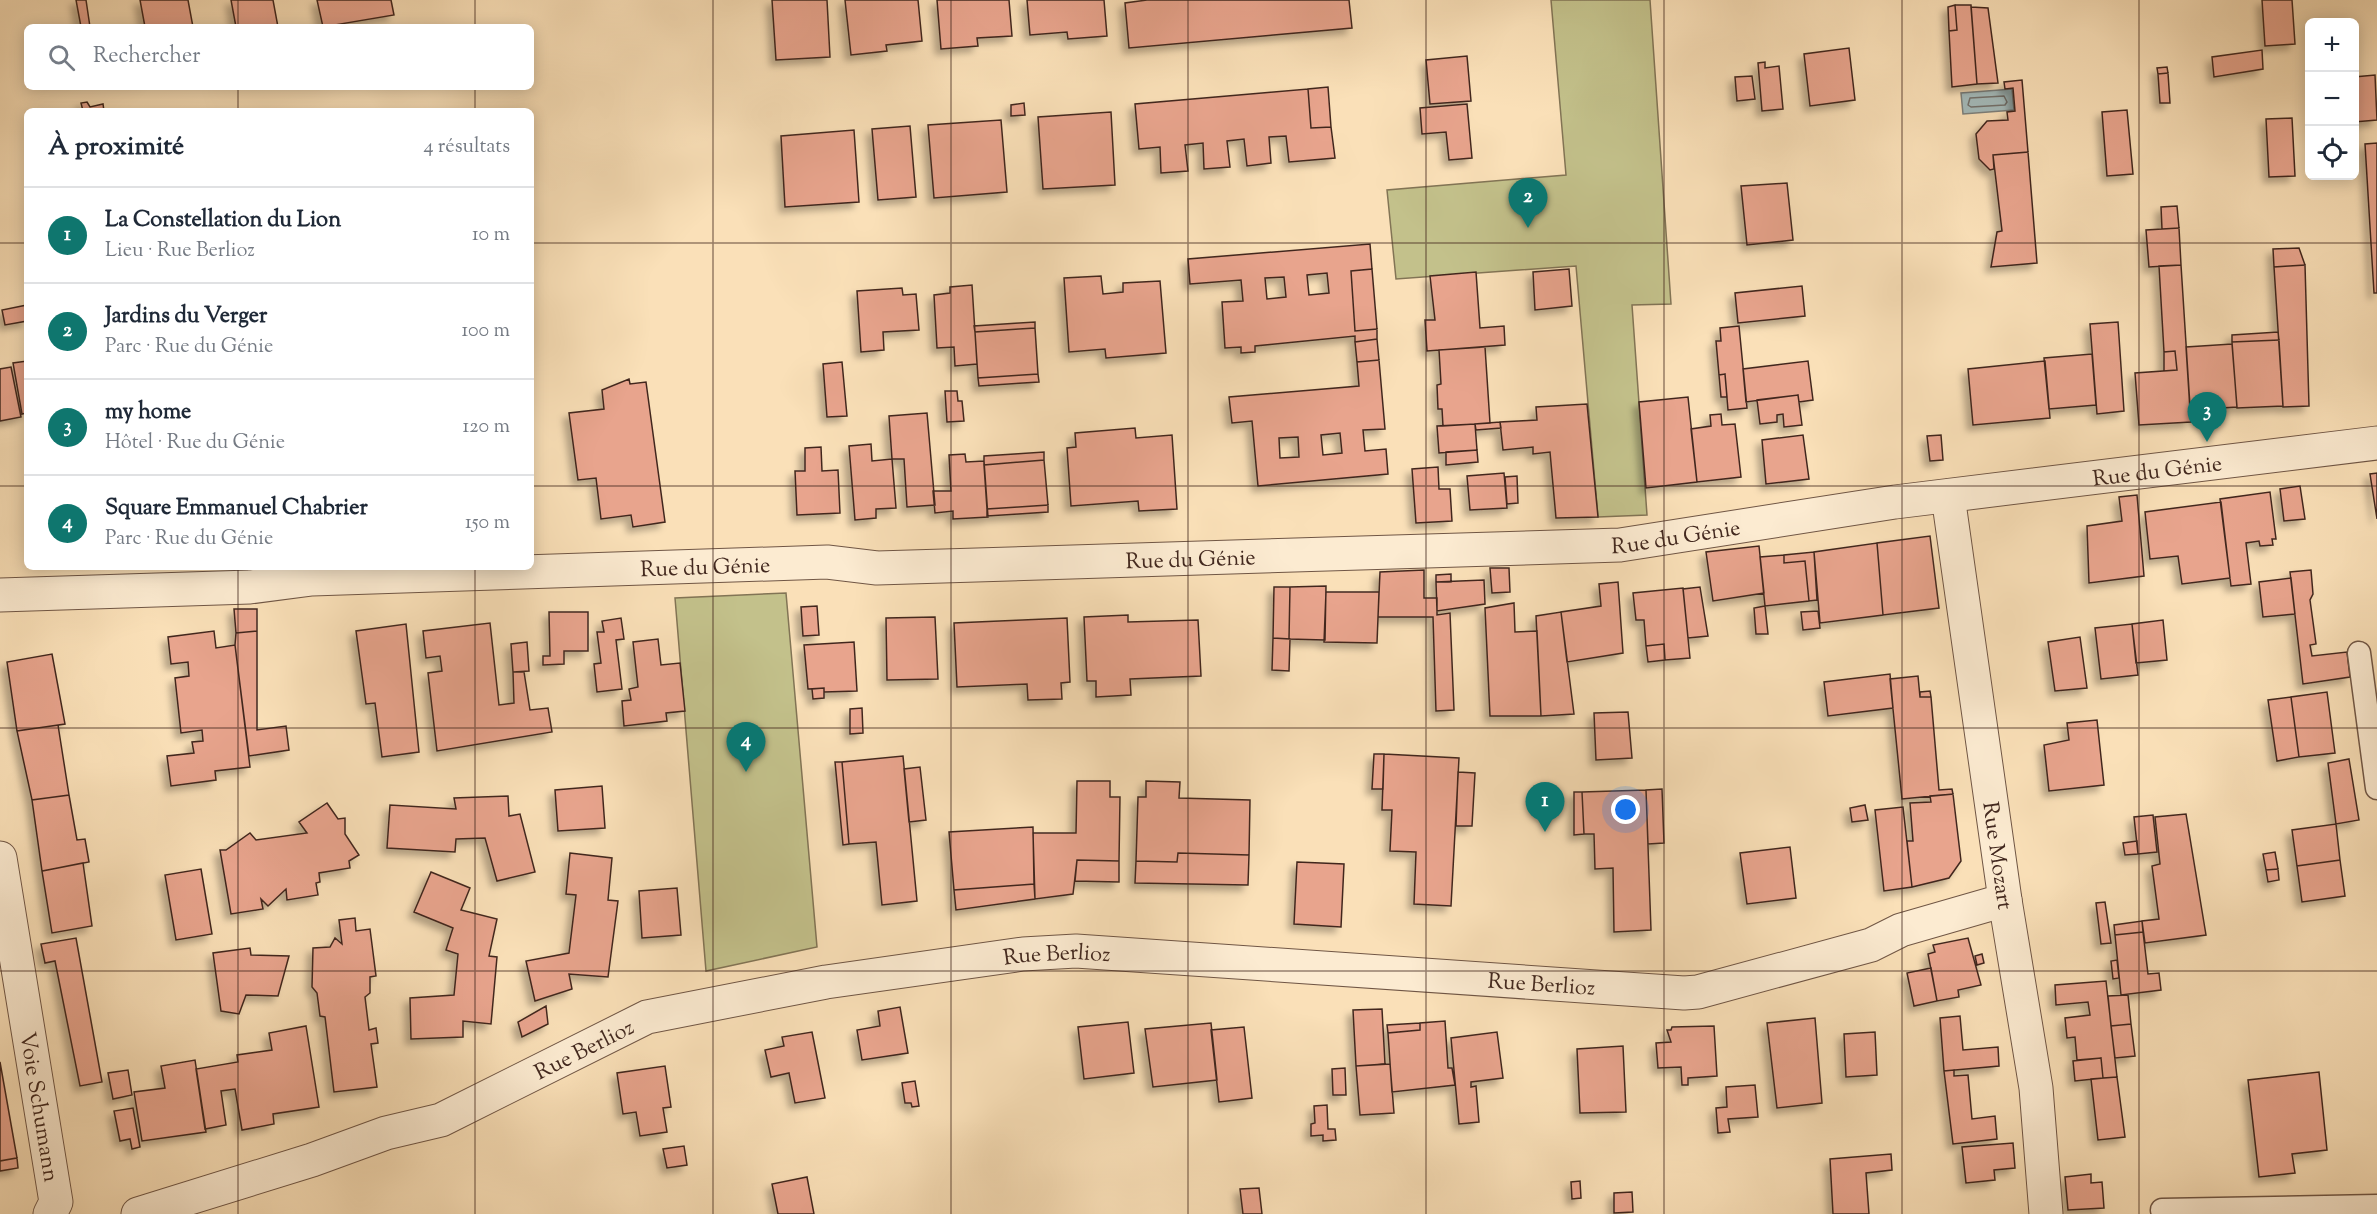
<!DOCTYPE html>
<html lang="fr">
<head>
<meta charset="utf-8">
<style>
	body { margin:0; font-family:"Sorts Mill Goudy",serif; background:#f6f6f7; color:#1f2937 }
	.controls { position:absolute; right:18px; top:18px; display:grid; overflow:hidden; border-radius:9px; box-shadow:0 3px 15px #0003 }
	.controls button { width:54px; height:54px; display:grid; place-items:center; padding:0; border:0; border-bottom:2px solid #e0e1e3; background:#fff; color:#1f2937; font:30px sans-serif }
	.you { position:absolute; left:1626px; top:810px; width:21px; height:21px; margin:-15px; border:4px solid #fff; border-radius:50%; background:#1a73e8; box-shadow:0 0 0 9px #1a73e833 }
	.badge { display:grid; place-items:center; width:39px; height:39px; border-radius:50%; background:#0f766e; color:#fff; font-size:20px; font-weight:700 }
	.pin { position:absolute; translate:-50% -50px; filter:drop-shadow(0 2px 3px #0008) }
	.pin::after { content:''; position:absolute; top:32px; width:21px; height:18px; background:inherit; clip-path:polygon(0 0,100% 0,50% 100%) }
	.list { margin:0; padding:0; list-style:none }
	h2 { display:flex; justify-content:space-between; align-items:center; height:78px; margin:0; padding:0 24px; font-size:26px }
	h2 small { font-size:20px; font-weight:400; color:#747a83 }
	.list li { display:grid; grid-template-columns:39px 1fr auto; gap:18px; align-items:center; box-sizing:border-box; height:96px; padding:0 24px; border-top:2px solid #e0e1e3 }
	.list b { display:block; font-size:22px; white-space:nowrap }
	.list p { margin:0; font-size:20px; white-space:nowrap; color:#747a83 }
	.list em { font-size:20px; font-style:normal; color:#747a83 }
	.icon { flex:none; width:33px; height:33px; fill:none; stroke:currentColor; stroke-width:2; stroke-linecap:round; stroke-linejoin:round }
	.map { position:relative; flex:none; width:2377px; height:1214px; overflow:hidden }
	.search { position:absolute; background:#fff; box-shadow:0 3px 15px #0003; left:24px; top:24px; width:510px; height:66px; display:flex; align-items:center; gap:15px; box-sizing:border-box; padding:0 21px; border-radius:9px; color:#747a83; font-size:22px }
	.panel { position:absolute; background:#fff; box-shadow:0 3px 15px #0003; left:24px; top:108px; width:510px; height:462px; border-radius:9px }
	.map>svg:first-child { display:block }
	.green { fill:#c3c18b; stroke:#827455; stroke-width:1.5 }
	.water { fill:#a4baba; stroke:#7d807c; stroke-width:1.5 }
	.lines { fill:none; stroke-linecap:round; stroke-linejoin:round }
	.shore { stroke:#73716c; stroke-width:1.5 }
	.building { fill:#e8a48d; stroke:#42281f; stroke-width:1.5; fill-rule:evenodd; filter:url(#shadow) }
	.lane-casing { stroke:#705645; stroke-width:25 }
	.street-casing { stroke:#705645; stroke-width:35 }
	.lane { stroke:#fcebd1; stroke-width:22 }
	.street { stroke:#fcebd1; stroke-width:33 }
	.grid { fill:none; stroke:#42281f; stroke-width:1.5; stroke-opacity:0.55 }
	.labels { text-anchor:middle; stroke-width:6; stroke-linejoin:round; paint-order:stroke }
	.street-label { font-size:22px; fill:#42281f; stroke:#fcebd1 }
</style>
</head>
<body>
<div class="map">
<svg width="2377" height="1214" viewBox="0 0 2377 1214">
	<defs>
		<filter id="shadow"><feDropShadow dx="-5.5" dy="5.5" stdDeviation="3" flood-color="#0004"/></filter>
	</defs>
	<rect width="100%" height="100%" fill="#fae0b8"/>
	<filter id="stains"><feTurbulence type="fractalNoise" baseFrequency=".00333" numOctaves="4"/><feColorMatrix values="0 0 0 0 .2 0 0 0 0 .09 0 0 0 0 .02 0 0 0 .5 -.17"/></filter>
	<radialGradient id="worn" r=".72"><stop offset=".6" stop-color="#630" stop-opacity="0"/><stop offset="1" stop-color="#630" stop-opacity=".3"/></radialGradient>
	<!-- green -->
	<path class="green" d="M1551 0H1650L1671 304 1632 305 1647 515 1598 517 1576 266 1396 279 1387 190 1566 175Z
		M786 593 817 947 706 971 675 598Z"/>
	<!-- water -->
	<path class="water" d="M2012 89 2014 110 1963 114 1961 93Z"/>
	<g class="lines">
		<!-- shore -->
		<path class="shore" d="M2004 96 2007 102 2005 105 1971 107 1968 105 1970 98Z"/>
	</g>
	<!-- building -->
	<path class="building" d="M76 0H86L90 27H81Z
		M140 0H188L193 27H145Z
		M231 0H273L278 27H236Z
		M317 0H391L394 15 323 27Z
		M772 0H827L830 57 776 60Z
		M845 0H918L922 41 886 45 887 51 851 55Z
		M937 0H1009L1012 36 977 38 978 46 941 49Z
		M1027 0H1104L1107 36 1068 39 1067 32 1030 35Z
		M1349 0 1352 28 1129 48 1125 3 1147 0Z
		M2262 0H2292L2295 44 2265 46Z
		M1955 5 1957 30 1949 31 1948 7Z
		M1955 5H1971L1977 84 1952 87 1949 31 1957 30Z
		M1971 7 1988 8 1998 83 1977 84Z
		M1849 48 1855 100 1810 106 1804 54Z
		M2262 50 2263 69 2214 77 2212 57Z
		M1467 56 1471 101 1430 104 1426 60Z
		M1765 62V68L1779 66 1783 109 1762 111 1758 63Z
		M2167 67 2168 73 2158 74 2157 68Z
		M2168 73 2170 103H2160L2158 74Z
		M2375 75 2377 120 2354 122V77Z
		M1752 76 1755 99 1737 101 1735 77Z
		M2022 80 2028 152 1993 155 1994 169 1990 170 1979 159 1976 134 1987 121 2008 120 2007 112 2015 111 2013 88 2005 89 2004 82Z
		M1328 87 1331 127 1311 128 1308 89Z
		M1308 89 1311 128 1331 127 1335 158 1289 162 1286 136 1269 137 1271 163 1247 166 1244 139 1227 141 1230 167 1204 169 1203 143 1185 145 1188 171 1161 173 1160 147 1139 149 1135 104Z
		M87 102 90 107 103 104 104 111H83L81 103Z
		M1024 103 1025 115 1011 116V105Z
		M1467 104 1472 158 1449 160 1446 132 1422 134 1420 108Z
		M2127 110 2133 174 2107 176 2102 112Z
		M1111 112 1115 185 1043 189 1038 117Z
		M2292 118 2295 176 2269 177 2266 119Z
		M1001 120 1007 192 934 198 928 125Z
		M910 126 916 197 878 200 872 129Z
		M854 130 859 202 785 207 781 136Z
		M2377 143V293H2374L2365 144Z
		M2028 152 2037 263 1991 267 1997 232 2002 231 1993 155Z
		M1787 183 1793 240 1747 245 1741 186Z
		M2177 206 2179 228 2162 229 2161 207Z
		M2179 228 2181 265 2149 267 2146 230Z
		M1370 244 1372 269 1351 271 1355 331 1377 329V339L1355 342V336L1255 346V352L1241 353V347L1225 348 1222 302 1243 301 1241 280 1190 284 1188 259ZM1327 273 1329 293 1309 295 1307 275ZM1284 277 1286 297 1267 299 1265 278Z
		M2299 248 2305 265 2274 267 2273 249Z
		M2181 265 2191 422 2139 425 2135 373 2177 370 2175 351 2164 352 2159 266Z
		M2305 265 2309 406 2283 407 2274 267Z
		M1372 269 1377 329 1355 331 1351 271Z
		M1569 269 1572 306 1535 310 1533 272Z
		M1476 272 1480 328 1504 326 1505 345 1427 351 1425 320H1435L1430 276Z
		M1101 276 1103 294 1123 292V283L1160 281 1166 353 1106 358 1105 349 1069 352 1064 278Z
		M972 285 977 364 955 366 954 347 937 348 934 295 950 293V287Z
		M1802 286 1805 316 1738 323 1735 293Z
		M902 288 903 295 916 294 919 330 883 332 884 350 861 352 857 291Z
		M27 305V321L5 325 2 310Z
		M1035 322V328L975 332 974 326Z
		M2118 322 2124 411 2097 414 2090 324Z
		M1739 326 1747 408 1728 410 1725 374 1719 375 1716 341H1721L1720 328Z
		M1035 328 1038 374 978 378 975 332Z
		M2278 332 2279 340 2232 342V335Z
		M1377 339 1379 360 1357 362 1355 342Z
		M2279 340 2283 406 2237 408 2232 342Z
		M2232 344 2237 407 2190 410 2186 347Z
		M1485 347 1490 423 1443 426 1442 409H1438L1437 385 1441 384 1439 350Z
		M2175 351 2177 370 2164 371V352Z
		M2092 354 2096 405 2049 409 2044 358Z
		M1379 360 1385 429 1363 430 1365 451 1386 449 1388 474 1258 486 1252 421 1232 423 1229 397 1359 386 1357 362ZM1340 433 1342 453 1323 455 1321 435ZM1298 437 1299 457 1280 458 1279 438Z
		M27 361V413L22 414 13 363Z
		M1808 361 1813 400 1799 402 1798 395 1746 402 1743 369Z
		M2045 361 2050 418 1973 425 1968 369Z
		M842 362 847 416 827 417 823 364Z
		M11 367 21 417 0 421V369Z
		M1038 374 1039 382 979 386 978 378Z
		M1725 374 1727 397H1721L1719 375Z
		M629 379 630 384 646 382 665 522 633 527 631 515 601 519 596 478 578 480 569 413 604 409 602 390Z
		M945 391H957L958 401H962L964 421 947 422Z
		M1798 395 1802 425 1784 427 1783 414 1777 415V422L1760 424 1757 400Z
		M1688 397 1697 482 1646 488 1639 402Z
		M1587 404 1598 517 1556 518 1550 452 1533 454V447L1503 450 1500 422 1537 420 1536 407Z
		M927 413 935 505 907 507 904 459H892L889 416Z
		M1721 414 1722 425 1735 424 1741 477 1697 482 1691 429 1711 426 1710 415Z
		M1500 422 1501 428 1476 430 1475 424Z
		M1475 424 1477 450 1439 453 1437 426Z
		M1135 428 1136 438 1172 435 1177 509 1139 511 1138 501 1071 506 1067 448 1076 447 1075 433Z
		M1803 435 1809 479 1766 484 1762 440Z
		M1941 435 1943 460 1930 461 1927 436Z
		M871 444 872 461 892 459 896 508 876 509V518L855 520 849 446Z
		M821 447 822 471 838 470 840 513 797 515 795 471H805V448Z
		M1477 450 1478 462 1446 465V452Z
		M1044 452V460L984 465V456Z
		M965 454 966 462 984 461 988 517 953 519V511L935 513 933 491H951L949 455Z
		M1044 460 1048 505 987 509 984 465Z
		M1438 467 1439 489H1450L1452 521 1416 523 1412 469Z
		M1504 473 1507 508 1470 510 1467 476Z
		M2377 473V519L2370 474Z
		M1517 476 1518 503 1507 504 1505 477Z
		M2300 486 2305 519 2284 521 2280 489Z
		M2270 492 2276 539H2272L2273 545 2260 546 2259 541 2246 543 2251 584 2231 586 2220 499Z
		M2137 495 2144 576 2089 583 2087 526 2122 521 2119 497Z
		M2221 502 2230 578 2182 584 2178 556 2150 559 2145 512Z
		M1048 505V512L987 516V509Z
		M1930 536 1939 608 1883 615 1877 543Z
		M1877 543 1883 615 1820 623 1814 552Z
		M1759 546 1764 593 1713 601 1706 552Z
		M1814 552 1817 600 1809 601 1805 561 1784 563V555Z
		M1784 555V563L1805 561 1809 601 1765 606 1760 557Z
		M1490 568H1509L1510 592 1492 593Z
		M1424 570V598H1437V615L1450 613 1454 710 1436 711 1433 617H1378L1380 572Z
		M2311 570 2313 594 2310 600 2316 644 2310 645 2312 656 2347 652 2350 677 2303 684 2290 572Z
		M1451 574V582H1436V575Z
		M2291 578 2295 614 2263 617 2259 582Z
		M1484 580 1485 604 1437 611 1436 582Z
		M1618 582 1623 653 1567 662 1561 612 1601 606 1599 584Z
		M1326 586 1325 640 1289 639 1290 587Z
		M1274 587H1290L1289 639 1273 638Z
		M1700 587 1708 636 1688 638 1683 589Z
		M1683 588 1690 658 1665 660 1664 644 1646 646 1644 620H1636L1633 593Z
		M1326 592H1379L1377 643 1324 642Z
		M1514 603 1515 632 1537 631 1541 716H1490L1485 608Z
		M817 606 819 635 803 636 801 607Z
		M1765 606 1768 634H1756L1754 608Z
		M234 609H257V631L236 633Z
		M1818 611 1820 628 1803 630 1801 612Z
		M549 612H588V651H564V664L543 665V656H550Z
		M1561 612 1574 714 1541 716 1536 616Z
		M1128 615V622L1198 620 1201 676 1130 679 1131 695 1096 697V681H1087L1084 617Z
		M935 617 938 679 887 680 886 618Z
		M621 618 624 639 616 640 622 689 597 692 594 664 601 663 597 632H604L602 621Z
		M1067 618 1070 682 1061 683 1062 699 1028 700 1027 684 957 687 954 623Z
		M2163 620 2167 660 2136 663 2132 624Z
		M490 623 499 705 514 703 513 672H524L530 710 548 708 552 732 437 751 428 673 442 671 440 656 426 658 423 631Z
		M406 624 419 752 382 757 375 703 366 704 356 631Z
		M2132 624 2138 675 2101 679 2095 628Z
		M214 631 216 648 235 645 250 767 215 771 216 780 171 786 167 756 194 753 192 742 203 741 202 730 181 733 175 678 189 676 188 662 171 664 168 637Z
		M257 631V730L286 726 289 750 249 756 235 645 236 633Z
		M2080 637 2087 688 2055 691 2048 642Z
		M1273 638 1290 639 1289 671 1272 670Z
		M658 639 661 665 680 663 685 711 666 713 667 721 624 726 622 701 631 700 629 689 638 687 633 642Z
		M527 642 529 671 513 672 511 644Z
		M854 642 857 691 824 692V688L808 689 804 645Z
		M1664 644 1665 660 1648 662 1646 646Z
		M52 654 65 724 17 731 7 662Z
		M1890 674 1893 708 1828 716 1824 682Z
		M1918 676 1920 697H1931L1939 790 1952 789 1953 794 1902 799 1890 679Z
		M824 688V698L813 699 812 689Z
		M1930 691 1931 697H1920V692Z
		M2327 692 2335 753 2299 757 2291 697Z
		M2291 697 2299 757 2277 761 2268 700Z
		M862 708 863 733 850 734V709Z
		M1628 712 1632 758 1596 760 1594 713Z
		M2097 720 2104 785 2049 791 2044 745 2069 740 2067 723Z
		M58 725 69 795 32 800 17 731Z
		M1374 754H1384L1383 789H1372Z
		M1384 754 1459 758 1451 906 1414 904 1416 852 1390 851 1392 810H1382Z
		M903 756 917 901 882 905 876 842 849 844 842 762Z
		M2349 759 2359 820 2336 824 2328 763Z
		M835 762H842L849 844 843 845Z
		M920 767 926 820 909 822 904 769Z
		M1458 772 1475 773 1472 826H1456Z
		M1077 781H1110V797H1120L1119 861 1077 860 1073 894 1035 899 1033 833H1076Z
		M1146 781 1180 782 1179 798 1250 800 1249 855 1178 853 1177 862 1136 861 1138 797H1146Z
		M602 786 605 828 558 831 555 790Z
		M1662 789 1664 843 1648 844 1646 790Z
		M1646 790 1651 930 1614 932 1613 868 1595 869 1594 834H1584L1582 792Z
		M1574 792H1582L1584 834 1574 835Z
		M1953 794 1961 861 1949 878 1912 887 1907 841H1913L1910 803 1931 802 1930 796Z
		M69 795 77 840 85 839 89 862 42 871 32 800Z
		M508 796 509 816 520 814 535 872 497 881 485 838 456 839 455 852 387 848 390 805 456 809 454 798Z
		M327 803 338 819 345 818V834L359 855 349 861 350 868 319 873 320 882 316 883 318 895 287 900 286 889 268 906 261 899 263 909 231 914 220 850H226L250 833 256 840 307 833 299 822Z
		M1865 805 1868 820 1852 822 1850 808Z
		M1903 807 1912 887 1884 891 1875 810Z
		M2186 814 2206 935 2145 943 2142 921 2159 919 2152 866 2160 864 2155 817Z
		M2153 815 2157 852 2138 854 2134 817Z
		M2336 824 2340 860 2297 866 2292 830Z
		M1033 827 1034 884 954 890 949 832Z
		M2137 841 2138 854 2125 855 2123 843Z
		M1790 847 1796 898 1747 904 1740 853Z
		M2275 852 2278 869 2266 870 2263 854Z
		M570 853 612 858 608 900 618 901 608 977 569 974 572 989 535 1001 526 961 569 953 576 895 566 894Z
		M1178 853 1249 855 1248 885 1135 883 1136 861 1177 862Z
		M1077 860 1119 861V882L1075 881Z
		M2340 860 2345 896 2302 902 2297 866Z
		M1297 862 1344 864 1341 927 1294 924Z
		M83 863 92 926 52 933 42 871Z
		M201 869 212 934 176 940 165 875Z
		M2278 869 2279 880 2268 882 2266 870Z
		M431 872 470 888 461 910 497 919 489 956 497 957 491 1024 463 1021V1037L411 1039 410 998 454 995 458 954 446 950 453 928 414 912Z
		M1034 884 1035 899 956 910 954 890Z
		M677 888 681 935 642 938 639 891Z
		M2105 902 2111 943 2101 944 2096 903Z
		M355 918 356 931 370 929 376 976 370 977V993L365 997 369 1030 376 1028 378 1043 371 1044 377 1087 334 1092 325 1017 320 1016 317 993 312 987 313 948 330 947 335 938 342 944 339 920Z
		M2142 921 2143 932 2115 935 2114 925Z
		M2143 932 2148 974 2159 973 2161 990 2121 995 2115 935Z
		M76 938 102 1082 80 1086 55 961 45 963 41 944Z
		M1968 938 1981 985 1958 990 1959 997 1937 1001 1928 954 1935 952 1933 945Z
		M250 948 251 955 289 956 278 996 246 995 239 1014 221 1011 213 953Z
		M1982 954 1984 963 1977 965 1975 956Z
		M2117 960 2119 978 2113 979 2111 961Z
		M1931 968 1937 1001 1914 1006 1907 973Z
		M2106 981 2117 1077 2103 1078 2101 1058 2077 1060 2075 1037 2067 1038 2065 1018 2090 1015 2088 1002 2056 1005 2055 985Z
		M2128 995 2131 1024 2111 1026 2108 996Z
		M546 1006 548 1024 522 1037 518 1022Z
		M900 1007 908 1053 862 1060 857 1030 880 1026 878 1011Z
		M1382 1009 1385 1064 1356 1066 1353 1010Z
		M1960 1016 1963 1050 1998 1047 1999 1066 1944 1071 1940 1018Z
		M1815 1018 1822 1103 1777 1108 1767 1023Z
		M1445 1021 1448 1068H1452L1455 1085 1392 1092 1388 1033 1420 1030V1023Z
		M1128 1022 1134 1073 1084 1079 1078 1027Z
		M1211 1023 1217 1080 1153 1087 1145 1029Z
		M1420 1023V1030L1388 1033 1387 1025Z
		M2131 1024 2135 1056 2115 1058 2111 1026Z
		M306 1026 319 1107 273 1114 274 1124 242 1130 235 1089 221 1091 226 1125 205 1129 196 1069 238 1062 237 1055 272 1050 269 1033Z
		M1714 1026 1717 1076 1688 1078V1085H1682L1681 1067 1658 1068 1656 1043 1671 1042 1667 1030H1671L1672 1027Z
		M1244 1027 1252 1098 1219 1102 1211 1030Z
		M812 1032 825 1098 795 1103 789 1073 771 1077 765 1050 784 1046 782 1037Z
		M1497 1032 1503 1078 1471 1082V1087L1476 1086 1479 1122 1459 1124 1451 1038Z
		M1875 1032 1877 1075 1846 1077 1844 1034Z
		M1623 1046 1626 1112 1580 1113 1577 1049Z
		M2101 1058 2103 1078 2075 1081 2073 1061Z
		M195 1060 206 1132 142 1141 134 1092 165 1088 161 1066Z
		M0 1062 17 1158 0 1161Z
		M1390 1064 1394 1113 1360 1115 1356 1066Z
		M665 1066 671 1107 663 1108 667 1132 640 1136 636 1112 623 1114 617 1073Z
		M1345 1068 1346 1095H1333L1332 1069Z
		M128 1070 132 1095 113 1099 108 1073Z
		M1954 1070V1076L1968 1075 1972 1119 1995 1116 1997 1139 1953 1144 1944 1071Z
		M2319 1072 2327 1150 2292 1154 2295 1173 2259 1177 2248 1080Z
		M2117 1077 2125 1137 2098 1140 2091 1079Z
		M915 1081 919 1106 912 1107 911 1103H905L902 1083Z
		M1755 1085 1758 1117 1728 1119 1730 1132 1718 1133 1716 1108 1727 1107 1726 1087Z
		M1327 1105 1328 1129H1335L1336 1140 1323 1141V1135L1311 1136V1124L1315 1123 1314 1106Z
		M133 1108 140 1147 132 1149 130 1139 120 1141 114 1111Z
		M2013 1143 2015 1168 1994 1170 1995 1180 1966 1183 1962 1147Z
		M684 1146 687 1165 667 1168 663 1149Z
		M1891 1154 1892 1170 1866 1173 1869 1214H1833L1830 1159Z
		M17 1158 18 1168 0 1171V1161Z
		M2091 1174V1183L2102 1182 2104 1208 2068 1210 2065 1177Z
		M807 1177 814 1214H778L772 1184Z
		M1580 1181 1581 1198 1572 1199 1571 1182Z
		M1259 1188 1262 1214H1243L1240 1189Z
		M1632 1192 1633 1212 1614 1213V1193Z"/>
	<g class="lines">
		<defs>
			<path id="lane" d="M2359 653 2377 788
				M2162 1210 2377 1206"/>
			<g id="street">
				<path id="s1" d="M1948 496 2005 900 2036 1088 2046 1214"/>
				<path id="s2" d="M0 595 250 587 312 579 827 562 877 568 1620 545 1895 502 2377 443"/>
				<path id="s3" d="M0 858 56 1202 50 1214"/>
				<path id="s4" d="M138 1214 312 1160 386 1133 441 1120 647 1017 826 982 1023 954 1076 951 1684 993 1698 992 1871 945 1901 930 2005 900"/>
			</g>
		</defs>
		<!-- lane casing -->
		<use href="#lane" class="lane-casing"/>
		<!-- street casing -->
		<use href="#street" class="street-casing"/>
		<!-- lane -->
		<use href="#lane" class="lane"/>
		<!-- street -->
		<use href="#street" class="street"/>
	</g>
	<!-- grid -->
	<path class="grid" d="M238 0V27M475 0V27M713 0V1214M951 0V1214M1188 0V1214M1426 0V1214M1664 0V1214M1902 0V1214M2139 0V1214M238 87V111M475 87V111M0 243H27M531 243H2377M0 486H27M531 486H2377M238 567V1214M475 567V1214M0 728H2377M0 971H2377"/>
	<g class="labels">
		<!-- street labels -->
		<g class="street-label">
			<text dy="8" stroke="none"><textPath href="#s2" startOffset="2164">Rue du Génie</textPath></text>
			<text dy="8" stroke="none"><textPath href="#s2" startOffset="1678">Rue du Génie</textPath></text>
			<text dy="8" stroke="none"><textPath href="#s2" startOffset="1192">Rue du Génie</textPath></text>
			<text dy="8" stroke="none"><textPath href="#s2" startOffset="706">Rue du Génie</textPath></text>
			<text dy="8" stroke="none"><textPath href="#s1" startOffset="363">Rue Mozart</textPath></text>
			<text dy="8" stroke="none"><textPath href="#s4" startOffset="963">Rue Berlioz</textPath></text>
			<text dy="8" stroke="none"><textPath href="#s4" startOffset="1449">Rue Berlioz</textPath></text>
			<text dy="8" stroke="none"><textPath href="#s4" startOffset="477">Rue Berlioz</textPath></text>
			<text dy="8" stroke="none"><textPath href="#s3" startOffset="252">Voie Schumann</textPath></text>
		</g>
	</g>
	<rect width="100%" height="100%" filter="url(#stains)"/>
	<rect width="100%" height="100%" fill="url(#worn)"/>
</svg>
<div class="controls">
<button>+</button>
<button>−</button>
<button><svg class="icon" aria-label="locate" viewBox="0 0 24 24"><circle cx="12" cy="12" r="6"/><path d="M12 2v4M12 18v4M2 12h4M18 12h4"/></svg></button>
</div>
<div class="you"></div>
<div class="pin badge" style="left:1545px;top:832px">1</div>
<div class="pin badge" style="left:1528px;top:228px">2</div>
<div class="pin badge" style="left:2207px;top:442px">3</div>
<div class="pin badge" style="left:746px;top:772px">4</div>
<div class="search"><svg class="icon" aria-label="search" viewBox="0 0 24 24"><circle cx="10" cy="10" r="6"/><path d="M15 15l6 6"/></svg>Rechercher</div>
<section class="panel">
<h2>À proximité<small>4 résultats</small></h2>
<ul class="list">
<li><span class="badge">1</span><div><b>La Constellation du Lion</b><p>Lieu · Rue Berlioz</p></div><em>10 m</em></li>
<li><span class="badge">2</span><div><b>Jardins du Verger</b><p>Parc · Rue du Génie</p></div><em>100 m</em></li>
<li><span class="badge">3</span><div><b>my home</b><p>Hôtel · Rue du Génie</p></div><em>120 m</em></li>
<li><span class="badge">4</span><div><b>Square Emmanuel Chabrier</b><p>Parc · Rue du Génie</p></div><em>150 m</em></li>
</ul>
</section>
</div>
</body>
</html>
